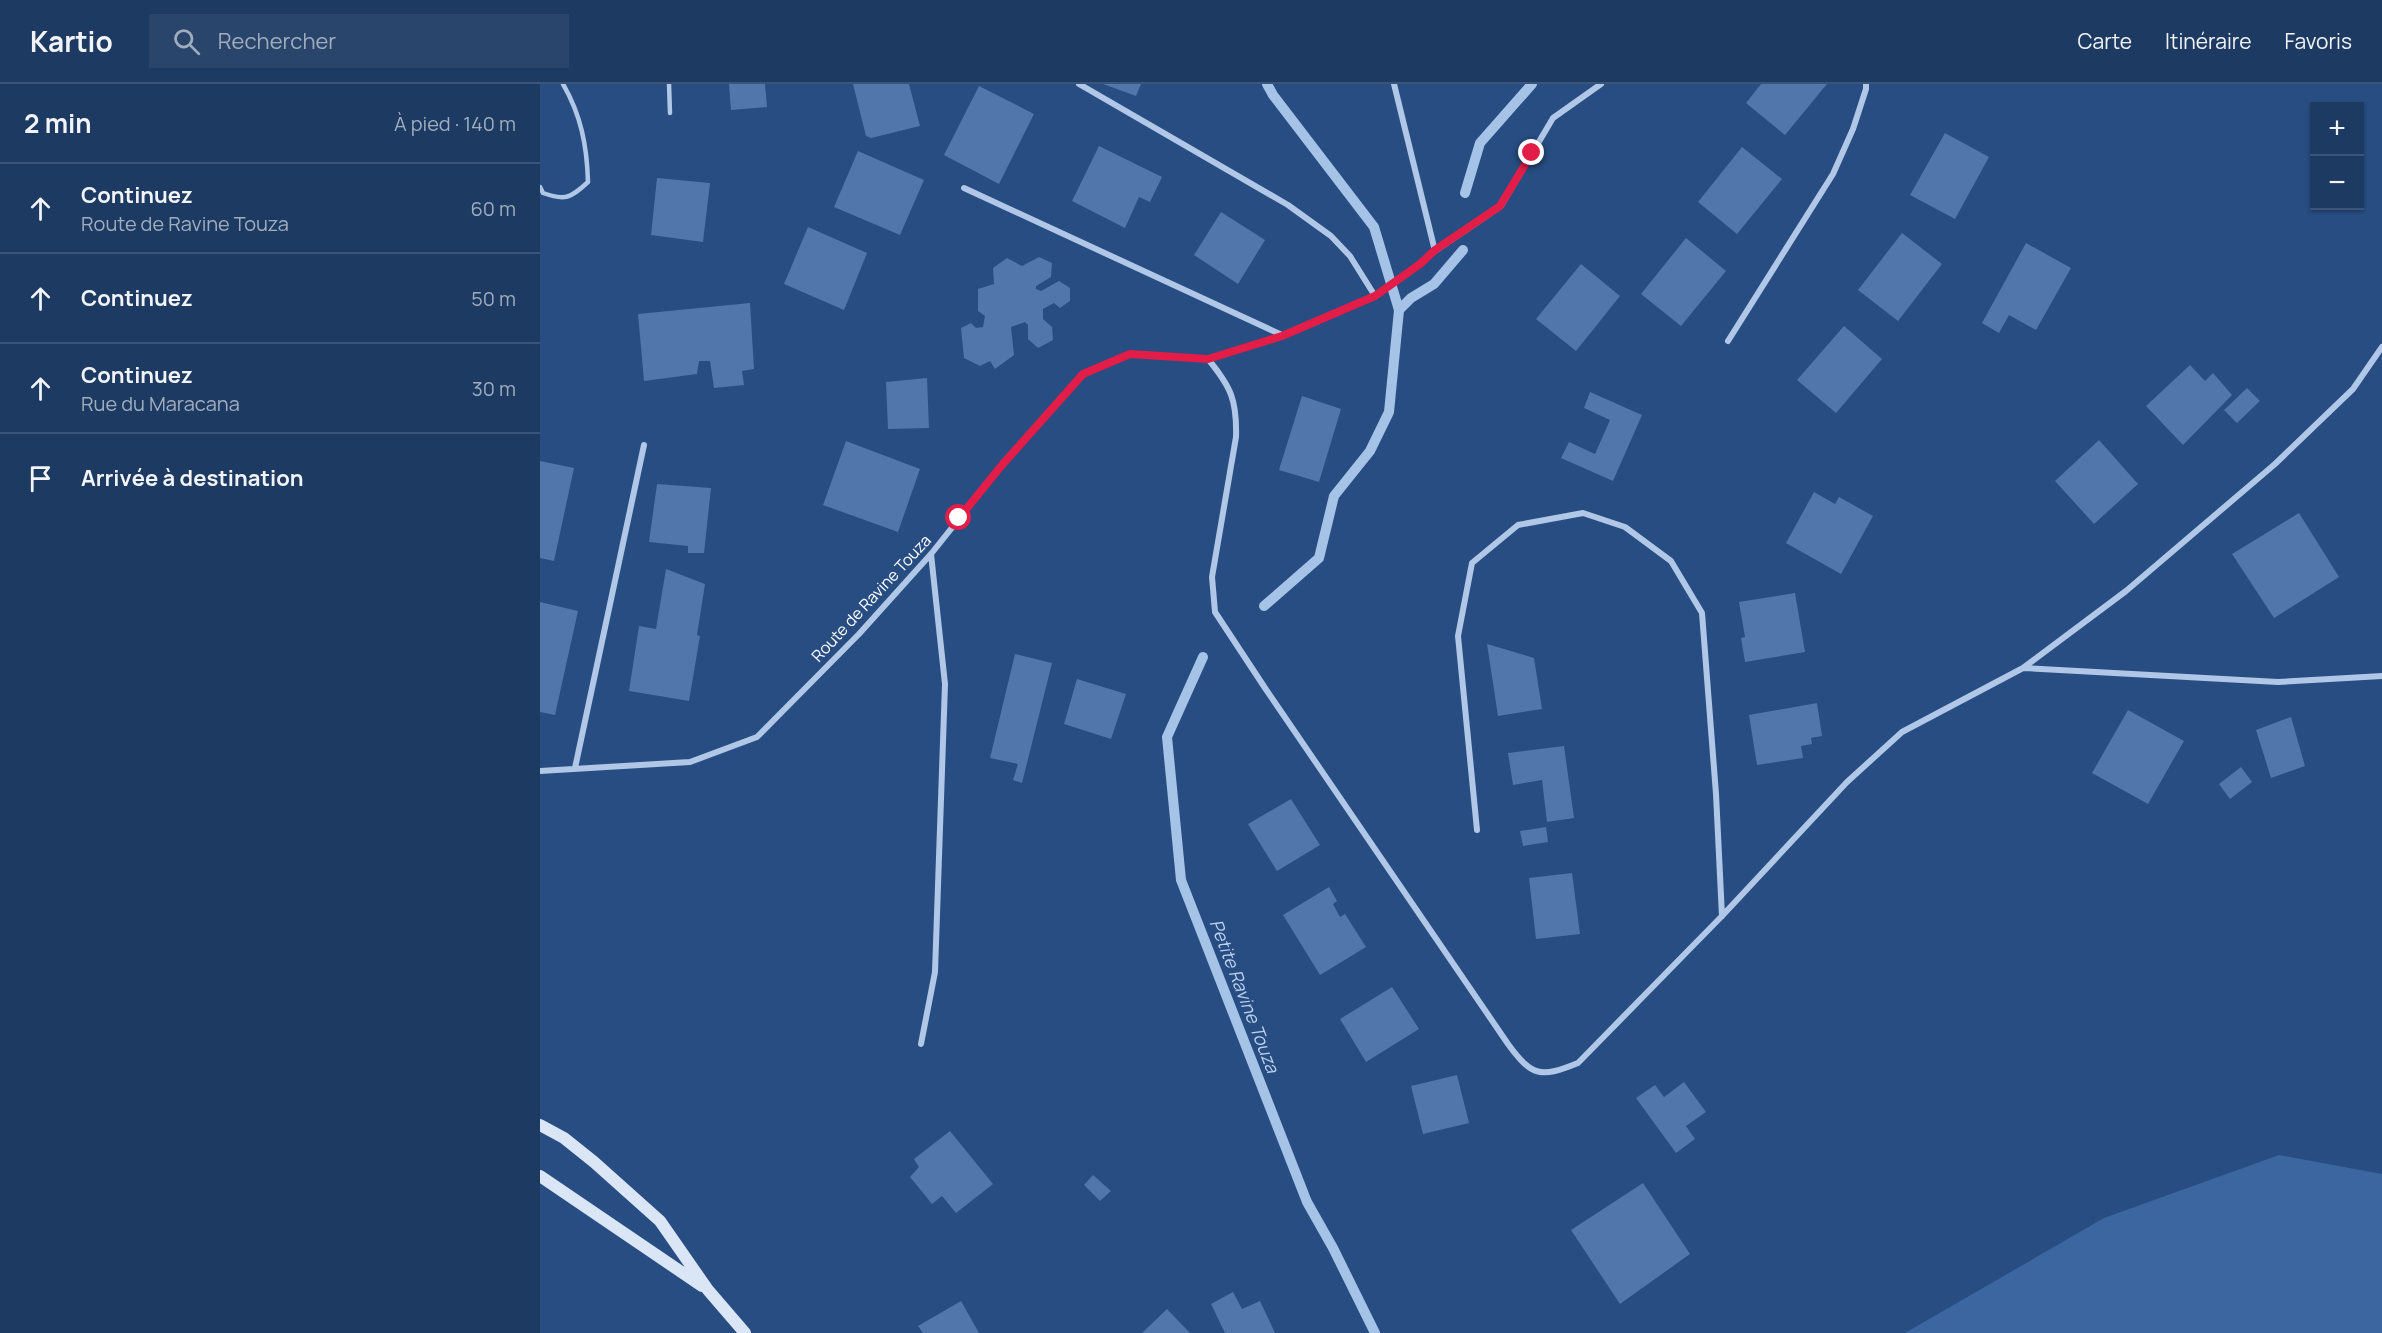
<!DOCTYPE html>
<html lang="fr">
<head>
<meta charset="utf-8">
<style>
	body { margin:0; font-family:Manrope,sans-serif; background:#2a456b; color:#f1f3f6 }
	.controls { position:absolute; right:18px; top:18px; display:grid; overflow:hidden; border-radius:0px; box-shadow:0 2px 4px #0004 }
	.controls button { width:54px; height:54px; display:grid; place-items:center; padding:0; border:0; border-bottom:2px solid #3b5477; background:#1d3a62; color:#f1f3f6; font:30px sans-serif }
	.stop { position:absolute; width:18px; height:18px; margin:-14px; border:4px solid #e11d48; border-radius:50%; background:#fff }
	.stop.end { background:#e11d48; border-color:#fff; box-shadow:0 2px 6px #0008 }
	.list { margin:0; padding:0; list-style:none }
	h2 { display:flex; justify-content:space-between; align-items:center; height:78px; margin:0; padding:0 24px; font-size:26px }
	h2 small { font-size:20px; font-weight:400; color:#a0adbe }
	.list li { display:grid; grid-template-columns:39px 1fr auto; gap:18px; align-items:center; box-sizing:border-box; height:90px; padding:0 24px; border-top:2px solid #3b5477 }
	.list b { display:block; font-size:22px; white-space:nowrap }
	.list p { margin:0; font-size:20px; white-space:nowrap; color:#a0adbe }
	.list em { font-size:20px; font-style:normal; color:#a0adbe }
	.icon { flex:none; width:33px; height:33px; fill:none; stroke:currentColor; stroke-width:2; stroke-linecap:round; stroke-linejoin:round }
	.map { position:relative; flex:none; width:1842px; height:1249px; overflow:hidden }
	header { display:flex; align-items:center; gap:36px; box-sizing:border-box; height:84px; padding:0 30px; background:#1d3a62; border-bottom:2px solid #3b5477 }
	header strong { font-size:28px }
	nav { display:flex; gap:33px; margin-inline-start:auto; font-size:21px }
	.search { width:420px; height:54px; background:#2a456b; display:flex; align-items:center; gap:15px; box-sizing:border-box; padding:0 21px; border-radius:0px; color:#a0adbe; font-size:22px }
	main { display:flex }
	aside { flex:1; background:#1d3a62 }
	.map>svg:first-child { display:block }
	.green { fill:#3c669f }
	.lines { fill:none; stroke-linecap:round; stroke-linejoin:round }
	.stream { stroke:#a5c2e7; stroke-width:10 }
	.building { fill:#5076ab }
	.lane { stroke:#b0c7e7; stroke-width:4.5 }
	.street { stroke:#b0c7e7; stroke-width:6 }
	.secondary { stroke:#dae5f6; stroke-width:12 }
	.route { stroke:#e11d48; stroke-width:8 }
	.labels { text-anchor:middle; stroke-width:6; stroke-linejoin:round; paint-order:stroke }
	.street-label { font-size:16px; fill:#fff; stroke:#274d82 }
	.water-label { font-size:18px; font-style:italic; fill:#bcd1ee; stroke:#274d82 }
</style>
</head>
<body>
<header>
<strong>Kartio</strong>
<div class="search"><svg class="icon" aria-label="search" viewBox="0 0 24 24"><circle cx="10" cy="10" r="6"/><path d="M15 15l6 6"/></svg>Rechercher</div>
<nav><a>Carte</a><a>Itinéraire</a><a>Favoris</a></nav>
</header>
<main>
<aside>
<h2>2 min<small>À pied · 140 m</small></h2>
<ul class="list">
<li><svg class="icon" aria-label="ahead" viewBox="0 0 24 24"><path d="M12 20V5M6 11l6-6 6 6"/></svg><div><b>Continuez</b><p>Route de Ravine Touza</p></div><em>60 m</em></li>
<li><svg class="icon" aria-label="ahead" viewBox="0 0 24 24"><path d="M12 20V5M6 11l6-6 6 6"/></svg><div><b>Continuez</b></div><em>50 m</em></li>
<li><svg class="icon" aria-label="ahead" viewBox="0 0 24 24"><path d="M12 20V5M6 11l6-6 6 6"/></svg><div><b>Continuez</b><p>Rue du Maracana</p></div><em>30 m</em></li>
<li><svg class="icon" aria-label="arrive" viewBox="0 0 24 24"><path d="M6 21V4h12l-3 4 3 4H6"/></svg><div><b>Arrivée à destination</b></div></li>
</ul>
</aside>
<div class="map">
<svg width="1842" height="1249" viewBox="0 0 1842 1249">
	<rect width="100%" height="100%" fill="#274d82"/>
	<!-- green -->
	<path class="green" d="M1739 1071 1842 1090V1249H1365L1564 1134Z"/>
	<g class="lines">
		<!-- stream -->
		<path class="stream" d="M727 0 733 11 834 143 859 226
			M925 109 940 59 992 0
			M724 522 779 474 794 412 830 367 849 328 859 226 871 214 894 200 923 166
			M663 573 627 653 641 796 767 1118 793 1164 835 1249"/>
	</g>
	<!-- building -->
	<path class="building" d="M189 0H225L227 23 191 26Z
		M313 0H369L380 42 331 54 326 52Z
		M563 0H601L596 12Z
		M1221 0H1287L1245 51 1206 19Z
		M439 2 494 30 459 100 404 71Z
		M1405 49 1449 73 1415 135 1370 111Z
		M559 62 622 93 610 118 599 113 585 144 532 117Z
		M1202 63 1242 95 1197 150 1158 118Z
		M318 67 384 96 360 151 294 123Z
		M117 94 170 99 163 158 111 151Z
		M681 128 725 156 698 200 654 171Z
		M268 143 327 169 304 226 244 200Z
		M1362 149 1402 180 1358 237 1318 206Z
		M1146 154 1186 187 1141 242 1101 210Z
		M1486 159 1531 184 1496 246 1469 231 1459 249 1442 239Z
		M499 173 512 179 511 193 496 202V205L501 207 519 197 530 204V217L520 224 514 219 503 225V235L512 243 513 256 498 264 488 255V241L485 238 471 243 474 271 455 285 450 277 440 282 424 274 421 244 431 239 436 244 443 243 445 232 438 227V205L454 200 453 184 467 174 482 182Z
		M1041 180 1080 212 1036 267 996 235Z
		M210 219 214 285 202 287 204 301 174 304 170 277H159L157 290 104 297 98 230Z
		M1304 242 1342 275 1296 329 1257 296Z
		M1650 281 1665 297 1673 289 1692 311 1643 361 1606 322Z
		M387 294 389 344 348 345 346 298Z
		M1707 304 1720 317 1697 339 1684 326Z
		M1050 308 1102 331 1073 397 1021 374 1029 358 1055 370 1070 336 1044 324Z
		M762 312 801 325 779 398 739 386Z
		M1559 356 1598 400 1554 440 1515 397Z
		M306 357 380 385 358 448 283 421Z
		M0 377 34 384 14 477 0 474Z
		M117 400 171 404 164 469H148V462L109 458Z
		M1274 408 1295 420 1299 413 1333 432 1301 490 1246 459Z
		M1759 429 1799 493 1734 534 1692 470Z
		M126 485 165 500 157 551 160 552 149 617 89 607 99 542 116 545Z
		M1255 509 1265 568 1205 578 1201 554 1205 553 1199 518Z
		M0 518 38 527 15 631 0 628Z
		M947 560 994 574 1002 625 958 632Z
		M475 570 512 579 482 699 473 696 478 680 450 674Z
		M537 595 586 610 571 655 524 640Z
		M1277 619 1282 652 1271 654 1272 660 1261 662 1263 674 1217 681 1209 631Z
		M1588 626 1644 657 1608 720 1552 689Z
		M1751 633 1765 682 1731 694 1716 646Z
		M1024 662 1034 734 1007 738 1002 696 973 701 968 669Z
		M1701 683 1712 698 1690 715 1679 700Z
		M751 715 780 761 737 787 708 740Z
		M1006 743 1008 758 983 762 980 747Z
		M1032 789 1040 850 996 855 989 794Z
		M789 803 797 817 793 820 800 833 805 830 826 863 780 891 743 831Z
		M852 903 879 945 826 978 800 935Z
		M917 991 929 1039 883 1050 871 1002Z
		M1144 998 1166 1028 1146 1042 1155 1055 1136 1069 1096 1014 1115 1001 1124 1013Z
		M410 1047 453 1100 416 1129 402 1112 392 1120 370 1093 379 1083 374 1075Z
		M553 1091 571 1107 560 1117 544 1101Z
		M1103 1099 1150 1170 1080 1220 1031 1146Z
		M693 1208 702 1225 720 1217 735 1249H685L671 1220Z
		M421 1217 439 1249H383L378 1242Z
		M627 1225 650 1249H602Z"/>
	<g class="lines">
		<!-- lane -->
		<path class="lane" d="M129 0 130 29
			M0 103 3 109C25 117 31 114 48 98 47 62 41 31 23 0"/>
		<!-- street -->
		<path class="street" d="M539 0 748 121 791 152 810 172 835 212
			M424 104 742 251
			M895 167 961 122 1013 34 1061 0
			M1188 257 1293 90 1313 45 1326 5V0
			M668 275C691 303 697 316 696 353L672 493 675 528 725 604 968 960C992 993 1001 994 1038 979L1182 832 1307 698 1362 648 1483 584 1586 507 1735 380 1813 305 1842 263
			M1484 584 1738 598 1842 592
			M35 684 104 361
			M0 687 150 678 217 653 319 550 391 470 462 381 543 290 590 270 668 275 743 252 835 212 880 180 895 167 854 0
			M937 746 918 552 932 479 978 441 1043 429 1085 443 1131 477 1162 529 1176 710 1182 832
			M381 960 395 888 405 600 391 470"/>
		<!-- secondary -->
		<path class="secondary" d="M0 1041 24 1054 54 1078 120 1137 168 1206 205 1249
			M0 1092 162 1202"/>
	</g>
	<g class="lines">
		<!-- route -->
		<path class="route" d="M419 434 462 381 543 290 590 270 668 275 742 252 835 212 880 180 895 166 960 122 992 69"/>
	</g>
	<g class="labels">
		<!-- street labels -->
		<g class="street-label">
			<text transform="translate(331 514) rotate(-47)" y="6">Route de Ravine Touza</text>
		</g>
		<!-- water labels -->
		<g class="water-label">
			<text transform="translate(704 912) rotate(69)" y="6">Petite Ravine Touza</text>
		</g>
	</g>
</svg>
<div class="controls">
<button>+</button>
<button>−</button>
</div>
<div class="stop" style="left:419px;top:434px"></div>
<div class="stop end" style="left:992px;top:69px"></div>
</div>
</main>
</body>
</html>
